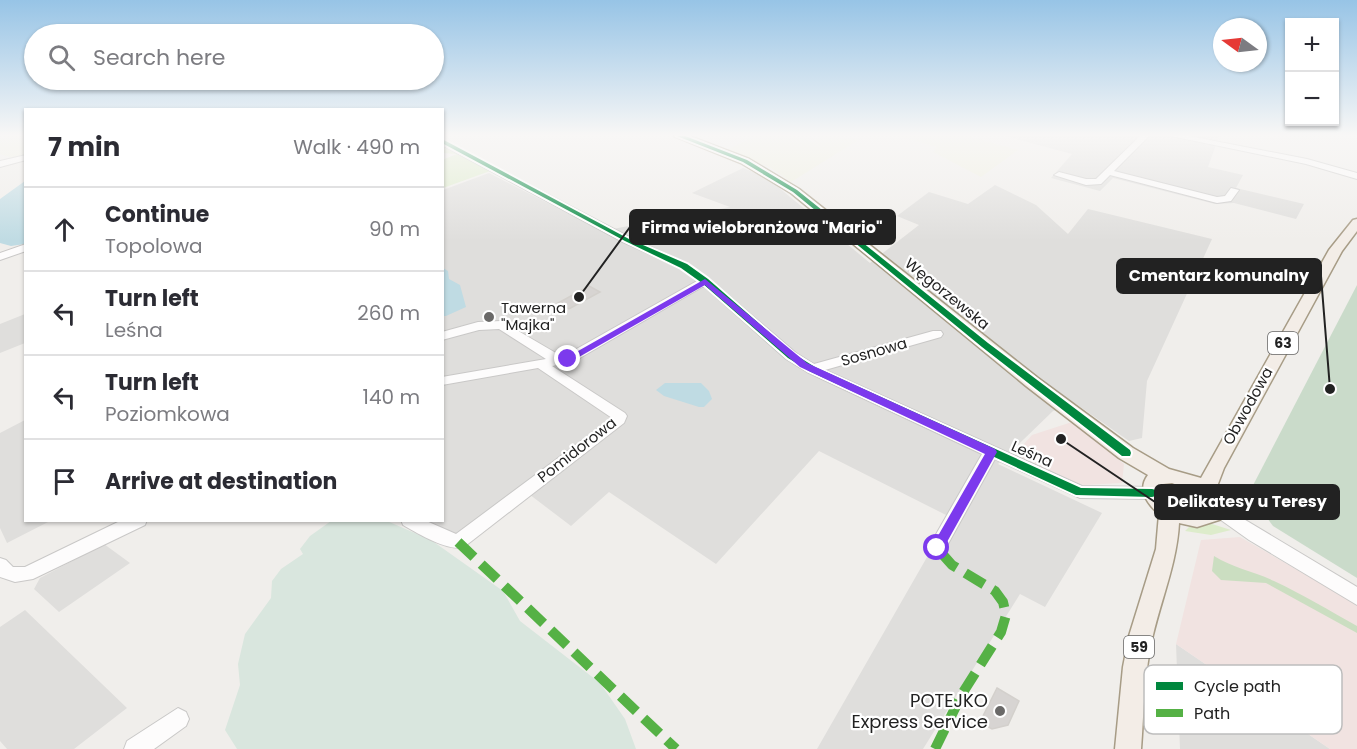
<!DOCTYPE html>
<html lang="en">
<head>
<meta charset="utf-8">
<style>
	body { margin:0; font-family:Poppins,sans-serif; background:#f7f7f7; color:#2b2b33 }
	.controls { position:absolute; right:18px; top:18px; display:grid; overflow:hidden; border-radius:0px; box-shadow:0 2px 4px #0004 }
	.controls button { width:54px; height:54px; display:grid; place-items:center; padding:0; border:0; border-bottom:2px solid #e1e1e2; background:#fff; color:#2b2b33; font:30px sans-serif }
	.compass { position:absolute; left:1213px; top:18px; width:54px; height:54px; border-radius:50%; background:#fff; box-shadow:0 2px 4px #0004; rotate:285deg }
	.stop { position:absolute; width:18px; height:18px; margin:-14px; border:4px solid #7c3aed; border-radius:50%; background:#fff }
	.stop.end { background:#7c3aed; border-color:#fff; box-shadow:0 2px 6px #0008 }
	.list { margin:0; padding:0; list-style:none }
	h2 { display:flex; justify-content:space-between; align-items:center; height:78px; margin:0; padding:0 24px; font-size:26px }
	h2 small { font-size:20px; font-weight:400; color:#7c7c81 }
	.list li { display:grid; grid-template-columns:39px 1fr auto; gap:18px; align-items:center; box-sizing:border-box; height:84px; padding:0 24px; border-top:2px solid #e1e1e2 }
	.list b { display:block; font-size:22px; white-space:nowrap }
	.list p { margin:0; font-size:20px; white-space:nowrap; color:#7c7c81 }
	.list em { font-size:20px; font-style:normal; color:#7c7c81 }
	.icon { flex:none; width:33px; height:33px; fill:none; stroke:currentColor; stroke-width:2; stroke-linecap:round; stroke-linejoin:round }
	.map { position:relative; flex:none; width:1357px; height:749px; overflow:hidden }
	.search { position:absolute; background:#fff; box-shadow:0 2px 4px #0004; left:24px; top:24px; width:420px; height:66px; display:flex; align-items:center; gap:15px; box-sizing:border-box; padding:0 21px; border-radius:33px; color:#7c7c81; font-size:22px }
	.panel { position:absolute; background:#fff; box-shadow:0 2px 4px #0004; left:24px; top:108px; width:420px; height:414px; border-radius:0px }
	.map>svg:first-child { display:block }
	.residential { fill:#dfdedc }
	.commercial { fill:#f1e3e1 }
	.farmland { fill:#efefdf }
	.grass { fill:#ddeccb }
	.forest { fill:#cbdec1 }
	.wetland { fill:#d9e6de }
	.cemetery { fill:#cadbca }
	.water { fill:#bfdbe3 }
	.building { fill:#d7d4d2; stroke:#d3d0cc; stroke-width:1.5 }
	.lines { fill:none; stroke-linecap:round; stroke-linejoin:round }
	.minor-casing { stroke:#c9c8c7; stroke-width:2 }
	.major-casing { stroke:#a79c86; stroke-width:3 }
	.minor { fill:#fdfcfc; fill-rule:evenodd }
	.major { fill:#f3ede7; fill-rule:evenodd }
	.quiet { stroke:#55b145; stroke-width:10; stroke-dasharray:22 10; stroke-linecap:butt }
	.cycleway-casing { stroke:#fff; stroke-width:4 }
	.cycleway { fill:#00873e; fill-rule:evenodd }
	.route { fill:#7c3aed }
	.poi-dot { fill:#6a6968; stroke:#fff; stroke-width:2 }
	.labels { text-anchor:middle; stroke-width:4.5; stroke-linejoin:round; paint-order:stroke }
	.shield { fill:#fff; stroke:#646464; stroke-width:1.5 }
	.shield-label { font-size:14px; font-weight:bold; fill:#222 }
	.street-label { font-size:15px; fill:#222; stroke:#fff }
	.poi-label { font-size:15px; fill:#222; stroke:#fff; text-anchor:start }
	.near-poi-label { font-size:18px; fill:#222; stroke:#fff; text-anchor:end }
	.key { fill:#fff; stroke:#bdbdbd; stroke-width:1.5 }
	.key-label { font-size:16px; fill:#222 }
	.leader { fill:none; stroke:#222; stroke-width:2 }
	.callout-dot { fill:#222; stroke:#fff; stroke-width:2 }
	.callout { fill:#222; stroke:#222; stroke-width:2 }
	.callout-label { font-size:16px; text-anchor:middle; font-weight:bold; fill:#fff }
</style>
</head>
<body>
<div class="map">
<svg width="1357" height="749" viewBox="0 0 1357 749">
	<rect width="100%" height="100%" fill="#f0eeeb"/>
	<!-- residential -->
	<path class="residential" d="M1005 136H1219L1208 167 1243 175 1236 188 1304 204 1296 219 1234 203 1215 204 1113 178 1100 191 1051 178 1072 154Z
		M743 168 766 177 870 263 919 225 897 216 929 192 968 204 995 185 1036 205 1068 234 1088 209 1212 239 1147 381 1142 438 1129 441 1076 404 1053 411 998 464 1102 513 1045 607 1020 594 923 749H817L950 517 819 451 716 564 609 492 571 526 521 488 452 537 416 521 442 520 443 190 489 173 602 231 730 207 692 193Z
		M25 314V343L0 353V324Z
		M25 420 26 520 50 521 7 543 0 528V433Z
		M104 544 130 563 59 612 34 589 40 578Z
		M25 610 127 708 74 749H7L0 741V627Z
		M1176 644 1330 749H1180Z"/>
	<!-- commercial -->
	<path class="commercial" d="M1072 422 1124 464 1122 483 1084 485 1067 482 1013 456 1032 435Z
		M1240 537 1357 604V749H1330L1176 644 1201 540Z"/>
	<!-- farmland -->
	<path class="farmland" d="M7 136H25V157L17 159 0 154V139Z
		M755 136H793L813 142 821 136 860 139 791 182 771 168 727 150Z
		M898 136H968L1018 150 981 177 933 152 937 147Z"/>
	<!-- grass -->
	<path class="grass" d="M443 147 490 171 443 188 442 160 457 154 443 153Z
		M1179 482 1206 501 1204 509 1187 511 1166 501 1160 487 1162 484Z
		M1192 524H1212L1231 530 1211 535 1185 531Z"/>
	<!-- forest -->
	<path class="forest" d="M1214 556C1233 568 1253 571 1274 581 1302 594 1330 611 1357 626V633L1266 583 1221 580 1212 571Z"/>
	<!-- wetland -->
	<path class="wetland" d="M331 521H387L431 540 503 591 520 621 600 683 625 719 636 749H237L225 730 240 685 238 664 245 634 271 598 272 581 281 569 303 554 300 549 310 536Z"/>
	<!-- cemetery -->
	<path class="cemetery" d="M1357 285V578L1273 526 1249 493Z"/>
	<!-- water -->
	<path class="water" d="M25 181V244L11 246 0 243V199Z
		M443 268 448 271 449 279 460 285 466 307 446 316H443Z
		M665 383H701L709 391 712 399 704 407H699L664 396 656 390Z"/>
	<!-- building -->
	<path class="building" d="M589 286 600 292 569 309 558 303Z
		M997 688 1019 701 1008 725 992 729 980 722Z"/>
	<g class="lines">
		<defs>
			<path id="minor" d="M1140 136H1149L1114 171 1217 197 1225 196 1231 188 1239 190 1231 201 1217 203 1110 175 1101 184 1086 185 1054 175 1059 172 1086 179H1096Z
				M1171 136H1189L1307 159 1357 173V179L1306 164Z
				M442 139 631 238 688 264 709 279 796 353 814 364 933 331H941L943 334 941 337 825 370 1082 486 1152 487 1158 489 1160 493 1158 497 1152 499 1080 498 995 459 943 553 937 555 931 553 928 548 931 543 982 454 807 372 786 359 704 286 573 362 552 366 625 413 627 416 624 423 464 547C448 552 417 533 403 525L401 520H424L456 534 612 418 538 368 442 385V377L546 359 499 329 479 330 442 340V332L478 322 501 321 561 356H564L697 281 680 268 623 242 442 145Z
				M26 155V160L0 167V161Z
				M26 244V251L0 260V253Z
				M1217 503 1357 587V605L1249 540 1211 513 1209 509 1211 505Z
				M122 520H147L145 525 33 579 15 582 0 577V558L6 560 13 567H25Z
				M178 708 186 712 189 719 186 726 154 749H124L127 741Z"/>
			<path id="major" d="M674 136H689L749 159 799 189 1038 378 1133 448 1169 469 1201 478 1329 250 1353 220 1357 219V231L1342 251 1224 468 1216 489 1226 503 1222 519 1197 527 1179 523C1177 562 1162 597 1153 635 1144 672 1144 711 1141 749H1115L1123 667 1129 636 1156 549 1159 514C1147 504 1137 489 1148 475L1119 458 1026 386 791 193 741 163ZM1172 483 1190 490 1206 504 1205 509C1190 514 1170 506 1162 491L1163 484Z"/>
		</defs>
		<!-- minor casing -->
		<use href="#minor" class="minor-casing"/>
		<!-- major casing -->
		<use href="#major" class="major-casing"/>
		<!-- minor -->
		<use href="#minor" class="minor"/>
		<!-- major -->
		<use href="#major" class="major"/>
		<!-- quiet -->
		<path class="quiet" d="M458 542 676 749
			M935 749 962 694 1001 632 1006 615 1003 602 995 591 952 565 937 548"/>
		<defs>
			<path id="cycleway" d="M677 136H685L747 160 797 190 988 343 1130 450 1131 453 1130 456H1122L982 347 793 192 743 162Z
				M442 139 629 239 687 264 708 279 794 354 815 367 1081 488 1152 489 1156 490 1157 493 1156 496 1152 497 1076 495 809 371 788 358 702 283 681 268 625 241 442 143Z"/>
		</defs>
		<!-- cycleway casing -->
		<use href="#cycleway" class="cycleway-casing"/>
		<!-- cycleway -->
		<use href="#cycleway" class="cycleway"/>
	</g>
	<!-- sky -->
	<linearGradient id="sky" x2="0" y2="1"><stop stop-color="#97c4e6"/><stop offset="0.56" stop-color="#f8f7f6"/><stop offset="1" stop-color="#f8f7f6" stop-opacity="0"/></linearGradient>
	<rect width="1357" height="241" fill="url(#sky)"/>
	<!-- route -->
	<path class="route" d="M705 279 807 363 995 449 997 452 942 551H933L931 548 985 454 800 367 705 285 572 361 564 359Z"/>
	<!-- markers -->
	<g class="poi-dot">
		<circle cx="489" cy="317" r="6"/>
		<circle cx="1000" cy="711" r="6"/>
	</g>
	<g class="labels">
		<!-- shield labels -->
		<g class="shield">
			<rect x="1268" y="332" width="30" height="22" rx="4.5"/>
			<rect x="1124" y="636" width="30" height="22" rx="4.5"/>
		</g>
		<g class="shield-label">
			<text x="1283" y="348">63</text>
			<text x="1139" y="652">59</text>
		</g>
		<!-- street labels -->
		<g class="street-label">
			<text transform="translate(947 294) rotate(39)" y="5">Węgorzewska</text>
			<text transform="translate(874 352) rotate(-16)" y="5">Sosnowa</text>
			<text transform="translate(1248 406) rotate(-61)" y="5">Obwodowa</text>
			<text transform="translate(577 450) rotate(-38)" y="5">Pomidorowa</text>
			<text transform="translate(1032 454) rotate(24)" y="5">Leśna</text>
		</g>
		<!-- poi labels -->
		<g class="poi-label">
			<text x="501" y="313">Tawerna<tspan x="501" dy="17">"Majka"</tspan></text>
		</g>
		<!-- near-poi labels -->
		<g class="near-poi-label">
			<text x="988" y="707">POTEJKO<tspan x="988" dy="21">Express Service</tspan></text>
		</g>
	</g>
	<!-- legend -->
	<rect x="1144" y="665" width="198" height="69" rx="9" class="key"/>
	<rect x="1156" y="682" width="27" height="8" fill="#00873e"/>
	<rect x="1156" y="709" width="27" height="8" fill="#55b145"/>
	<g class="key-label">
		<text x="1194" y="692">Cycle path</text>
		<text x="1194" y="719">Path</text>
	</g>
	<!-- callouts -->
	<path class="leader" d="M579 297L630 227M1330 389L1321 276M1061 439L1155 502"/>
	<g class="callout-dot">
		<circle cx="579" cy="297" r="6"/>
		<circle cx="1330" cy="389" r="6"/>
		<circle cx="1061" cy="439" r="6"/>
	</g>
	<g class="callout">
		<rect x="630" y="210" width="265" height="34" rx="6"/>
		<rect x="1117" y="259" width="204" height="34" rx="6"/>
		<rect x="1155" y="485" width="184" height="34" rx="6"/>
	</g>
	<g class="callout-label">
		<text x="762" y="233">Firma wielobranżowa "Mario"</text>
		<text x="1219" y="281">Cmentarz komunalny</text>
		<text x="1247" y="507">Delikatesy u Teresy</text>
	</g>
</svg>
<div class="controls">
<button>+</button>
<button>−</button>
</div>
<svg class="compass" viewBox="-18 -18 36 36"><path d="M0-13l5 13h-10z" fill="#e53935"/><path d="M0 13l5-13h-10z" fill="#7c7c81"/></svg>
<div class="stop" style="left:937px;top:548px"></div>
<div class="stop end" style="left:568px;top:359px"></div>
<div class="search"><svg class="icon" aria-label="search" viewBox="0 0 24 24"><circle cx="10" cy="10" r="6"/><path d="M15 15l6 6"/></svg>Search here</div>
<section class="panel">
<h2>7 min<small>Walk · 490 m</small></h2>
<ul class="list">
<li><svg class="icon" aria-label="ahead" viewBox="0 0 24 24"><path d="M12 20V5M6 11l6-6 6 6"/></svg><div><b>Continue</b><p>Topolowa</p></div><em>90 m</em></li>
<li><svg class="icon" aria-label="left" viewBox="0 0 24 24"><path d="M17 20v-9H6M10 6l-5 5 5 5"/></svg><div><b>Turn left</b><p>Leśna</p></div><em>260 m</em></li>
<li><svg class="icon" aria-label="left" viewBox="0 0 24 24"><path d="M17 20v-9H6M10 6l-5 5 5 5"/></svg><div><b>Turn left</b><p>Poziomkowa</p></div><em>140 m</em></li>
<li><svg class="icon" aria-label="arrive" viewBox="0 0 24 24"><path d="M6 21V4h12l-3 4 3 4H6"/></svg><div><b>Arrive at destination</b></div></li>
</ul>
</section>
</div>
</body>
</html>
